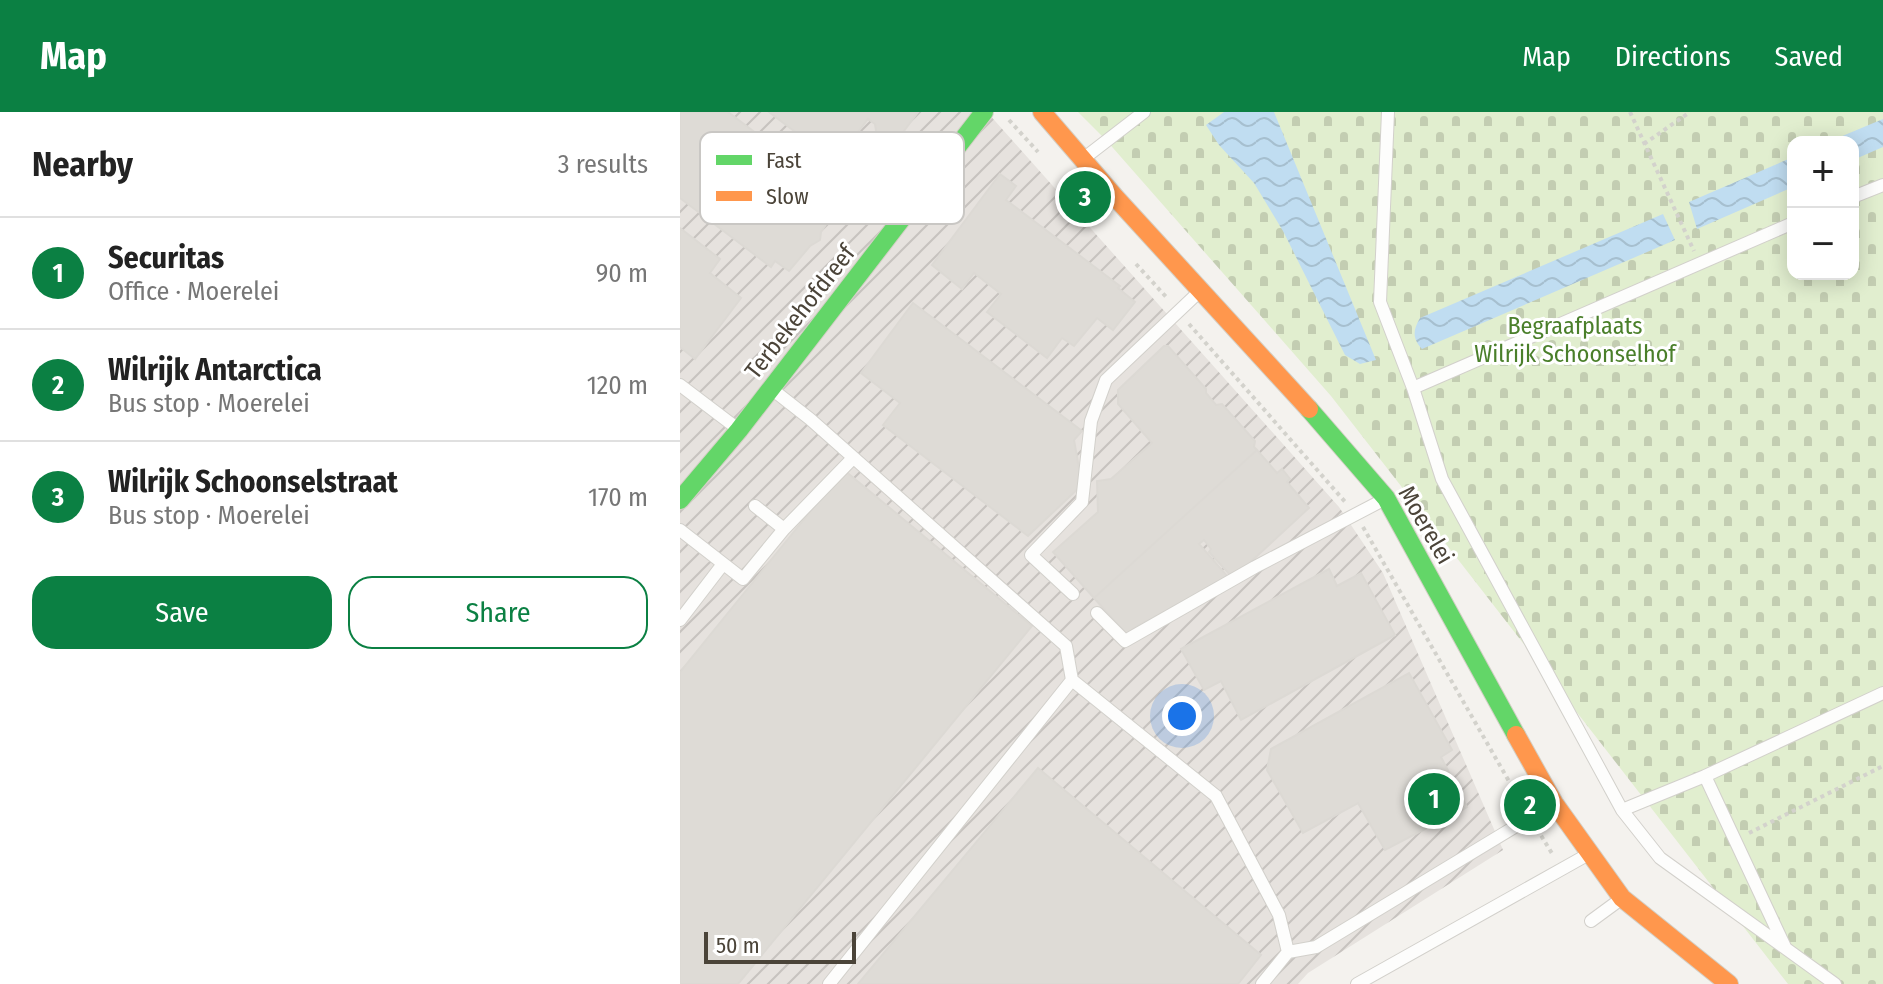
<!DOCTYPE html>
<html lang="en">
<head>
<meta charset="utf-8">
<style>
	body { margin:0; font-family:"Fira Sans Condensed",sans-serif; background:#f6f6f6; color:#222 }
	.controls { position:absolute; right:24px; top:24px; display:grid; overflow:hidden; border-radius:16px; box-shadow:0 4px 20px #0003 }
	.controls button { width:72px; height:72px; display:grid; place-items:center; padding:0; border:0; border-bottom:2px solid #e0e0e0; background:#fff; color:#222; font:40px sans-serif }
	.scale { position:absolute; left:24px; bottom:20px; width:152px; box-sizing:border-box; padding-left:8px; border:4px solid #4b4439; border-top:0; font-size:22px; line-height:28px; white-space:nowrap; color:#4b4439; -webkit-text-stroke:6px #fff; paint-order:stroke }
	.you { position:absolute; left:502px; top:604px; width:28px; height:28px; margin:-20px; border:6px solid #fff; border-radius:50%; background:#1a73e8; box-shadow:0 0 0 12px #1a73e833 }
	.badge { display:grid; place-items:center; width:52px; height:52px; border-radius:50%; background:#0b8043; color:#fff; font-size:26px; font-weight:700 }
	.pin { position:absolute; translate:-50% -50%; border:4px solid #fff; box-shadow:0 2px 8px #0006 }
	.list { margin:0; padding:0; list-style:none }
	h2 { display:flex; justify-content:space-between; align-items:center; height:104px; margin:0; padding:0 32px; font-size:34px }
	h2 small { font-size:26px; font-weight:400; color:#767676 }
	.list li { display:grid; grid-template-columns:52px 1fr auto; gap:24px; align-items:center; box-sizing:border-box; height:112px; padding:0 32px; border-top:2px solid #e0e0e0 }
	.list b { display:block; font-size:30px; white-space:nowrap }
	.list p { margin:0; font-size:26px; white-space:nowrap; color:#767676 }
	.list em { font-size:26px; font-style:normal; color:#767676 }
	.actions { display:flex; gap:16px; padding:24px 32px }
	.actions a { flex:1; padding:18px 0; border:2px solid #0b8043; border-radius:24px; text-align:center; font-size:28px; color:#0b8043 }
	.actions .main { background:#0b8043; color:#fff }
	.map { position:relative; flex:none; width:1203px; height:872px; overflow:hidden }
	header { display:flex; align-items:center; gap:48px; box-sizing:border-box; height:112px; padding:0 40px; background:#0b8043; color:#fff }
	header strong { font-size:38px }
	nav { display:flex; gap:44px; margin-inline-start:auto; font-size:28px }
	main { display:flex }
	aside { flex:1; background:#fff }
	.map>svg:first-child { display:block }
	.industrial { fill:url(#industrial-furrows) }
	.cemetery { fill:url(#cemetery-stones); fill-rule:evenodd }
	.water { fill:url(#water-waves) }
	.building { fill:#dedbd6; stroke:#dcd9d4; stroke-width:2 }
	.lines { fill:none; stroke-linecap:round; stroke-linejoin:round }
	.lane-casing { stroke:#d2d0cb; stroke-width:14 }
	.fast-casing { stroke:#d3cfc5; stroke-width:20 }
	.slow-casing { stroke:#d3cfc5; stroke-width:20 }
	.path { stroke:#d3d2cc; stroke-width:4; stroke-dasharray:4 4; stroke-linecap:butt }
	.lane { stroke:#fdfdfc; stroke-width:12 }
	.fast { stroke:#63d668; stroke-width:18 }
	.slow { stroke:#ff974d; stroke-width:18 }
	.labels { text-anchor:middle; stroke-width:6; stroke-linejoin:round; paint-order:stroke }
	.street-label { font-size:24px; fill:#4b4439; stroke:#fff }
	.park-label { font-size:24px; fill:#4a7f2a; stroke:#fff }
	.key { fill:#fff; stroke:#c9c7c4; stroke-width:2 }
	.key-label { font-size:22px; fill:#4b4439 }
</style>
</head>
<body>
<header>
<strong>Map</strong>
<nav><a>Map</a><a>Directions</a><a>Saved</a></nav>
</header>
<main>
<aside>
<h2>Nearby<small>3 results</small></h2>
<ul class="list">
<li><span class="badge">1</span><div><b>Securitas</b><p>Office · Moerelei</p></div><em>90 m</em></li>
<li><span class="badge">2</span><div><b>Wilrijk Antarctica</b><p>Bus stop · Moerelei</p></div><em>120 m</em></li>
<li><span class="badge">3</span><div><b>Wilrijk Schoonselstraat</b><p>Bus stop · Moerelei</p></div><em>170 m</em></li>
</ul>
<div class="actions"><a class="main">Save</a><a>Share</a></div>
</aside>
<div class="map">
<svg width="1203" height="872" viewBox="0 0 1203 872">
	<defs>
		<pattern id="industrial-furrows" width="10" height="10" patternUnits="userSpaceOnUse" patternTransform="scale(2)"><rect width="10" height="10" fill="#e6e2de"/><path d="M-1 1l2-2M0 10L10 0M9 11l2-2" fill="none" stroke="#c7c3bf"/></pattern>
		<pattern id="cemetery-stones" width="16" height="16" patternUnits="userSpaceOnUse" patternTransform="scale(2)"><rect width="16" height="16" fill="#e1eecf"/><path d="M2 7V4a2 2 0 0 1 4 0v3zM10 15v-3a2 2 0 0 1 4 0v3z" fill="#c3cdb2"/></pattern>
		<pattern id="water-waves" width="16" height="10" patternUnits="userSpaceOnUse" patternTransform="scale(2)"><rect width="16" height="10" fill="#c0ddf1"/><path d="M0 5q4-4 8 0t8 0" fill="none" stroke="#a6bfcf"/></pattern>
	</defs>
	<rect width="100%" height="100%" fill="#f4f2ee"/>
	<!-- industrial -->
	<path class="industrial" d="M0 0H307L659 395 703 461 823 738 628 861 618 872H0Z"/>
	<!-- cemetery -->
	<path class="cemetery" d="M398 0H1203V872H1108L651 284 426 28ZM1113 30H1173V162H1113Z"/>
	<!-- water -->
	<path class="water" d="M544 0H594L696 248 680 252 665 243 603 119 574 71 539 33 526 13Z
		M1203 7V35L1173 48V30H1148Z
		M1113 45V75L1017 117 1009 90Z
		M983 102 995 128 742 237C732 226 733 218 740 206Z"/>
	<!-- building -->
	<path class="building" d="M0 0H48L150 77 146 83 159 93 141 120 140 128 130 134 109 159 95 149 91 155 0 86Z
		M89 0H238L184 73 170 62 197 25 195 12 188 7 155 50Z
		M320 62 336 74 326 88 440 174 438 176 455 190 433 218 417 206 394 234 382 226 367 246 307 200 321 182 294 161 282 177 252 153Z
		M0 116 40 147 30 161 61 186 15 247 0 235Z
		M233 191 402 319 394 328 402 373 348 424 203 313 220 291 181 261Z
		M484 234H488L526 277V281L536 293 542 292 575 329 574 335 577 338 414 486 373 440 418 400 417 369 431 367 472 331 438 292V278Z
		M577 338 597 361 602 357 610 367 607 370 629 396 553 466 529 440 531 437 524 428 519 432 548 465 454 516 447 523 414 486Z
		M164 358 352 514 58 872H0V560Z
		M649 457 657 474 681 461 715 523 561 608 541 569 524 578 501 537Z
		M729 561 772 638 761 645 787 695 705 738 678 691 623 721 587 658 591 637Z
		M358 656 581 843 558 872H178Z"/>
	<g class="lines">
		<defs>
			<path id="lane" d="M708 0 700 190 733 276 762 367 942 698 980 746 1155 872
				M403 47 464 0
				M1173 85 1203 73
				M0 273 58 317
				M733 276 1113 111
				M93 278 130 307 386 534 392 568 536 684 599 803 608 840
				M75 394 104 417
				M0 418 63 467 104 417 173 346
				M393 482 351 443 402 390 411 309 426 268 520 179
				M417 501 445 529 575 455 705 387
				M0 508 43 452
				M1025 664 1105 835
				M942 698 1025 664 1203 581
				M911 809 941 787
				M149 872 392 568
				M582 872 608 840 636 835 871 693
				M677 872 907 743"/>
			<path id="fast" d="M629 297 706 386 836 623
				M0 388 59 318 304 0"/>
			<path id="slow" d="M362 0 435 85 629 297
				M836 623 874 691 942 786 1049 872"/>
		</defs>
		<!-- lane casing -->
		<use href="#lane" class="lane-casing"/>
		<!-- fast casing -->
		<use href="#fast" class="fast-casing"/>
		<!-- slow casing -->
		<use href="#slow" class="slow-casing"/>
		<!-- path -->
		<path class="path" d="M950 0 1014 139
			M329 8 358 40
			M964 32 1010 0
			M456 152 488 187
			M509 212 667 392
			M683 415 830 671
			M857 717 873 743
			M1069 721 1203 654"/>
		<!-- lane -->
		<use href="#lane" class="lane"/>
		<!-- fast -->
		<use href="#fast" class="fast"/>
		<!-- slow -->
		<use href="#slow" class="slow"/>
	</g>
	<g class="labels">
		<!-- street labels -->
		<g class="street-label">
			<text transform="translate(120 200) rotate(-52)" y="8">Terbekehofdreef</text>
			<text transform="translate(746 413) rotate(60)" y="8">Moerelei</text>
		</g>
		<!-- park labels -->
		<g class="park-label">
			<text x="895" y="222">Begraafplaats<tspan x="895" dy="28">Wilrijk Schoonselhof</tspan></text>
		</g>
	</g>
	<!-- legend -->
	<rect x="20" y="20" width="264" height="92" rx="12" class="key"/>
	<rect x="36" y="43" width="36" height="10" fill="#63d668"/>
	<rect x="36" y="79" width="36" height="10" fill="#ff974d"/>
	<g class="key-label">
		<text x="86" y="56">Fast</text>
		<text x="86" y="92">Slow</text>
	</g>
</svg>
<div class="controls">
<button>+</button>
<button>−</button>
</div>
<div class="scale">50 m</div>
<div class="you"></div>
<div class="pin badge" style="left:754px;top:687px">1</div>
<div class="pin badge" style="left:850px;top:693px">2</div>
<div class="pin badge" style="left:405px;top:85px">3</div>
</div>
</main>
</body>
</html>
